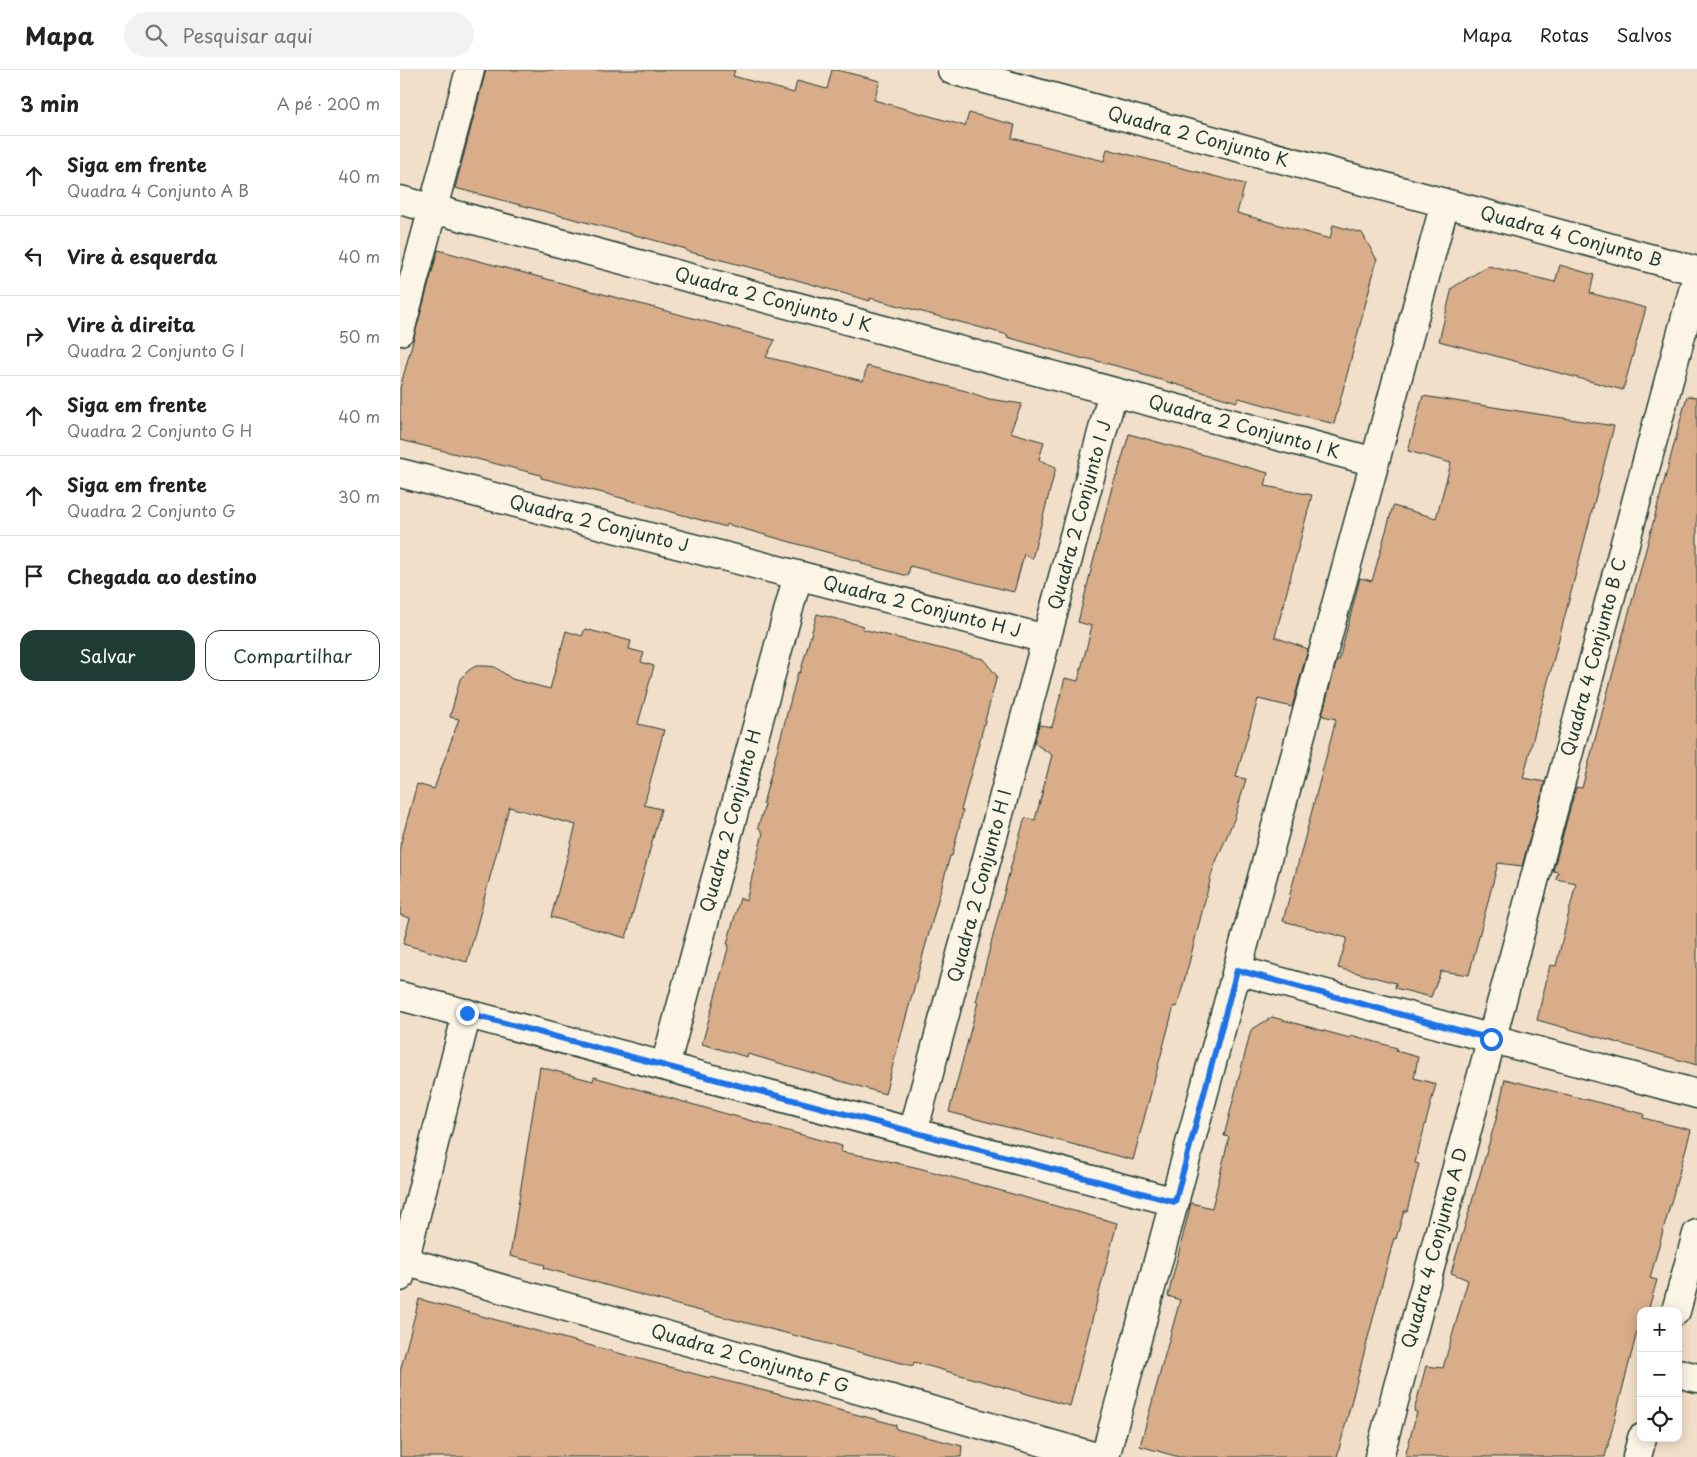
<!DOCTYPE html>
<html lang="pt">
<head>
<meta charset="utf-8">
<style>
	body { margin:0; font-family:"Playpen Sans",sans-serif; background:#f2f2f2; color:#222 }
	.controls { position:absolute; right:15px; bottom:15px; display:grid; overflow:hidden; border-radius:10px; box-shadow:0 2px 12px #0003 }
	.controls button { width:45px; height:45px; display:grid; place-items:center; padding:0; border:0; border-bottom:1px solid #e0e0e0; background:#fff; color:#222; font:25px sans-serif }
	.stop { position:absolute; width:15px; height:15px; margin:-11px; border:4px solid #1a73e8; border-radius:50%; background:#fff }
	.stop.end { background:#1a73e8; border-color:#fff; box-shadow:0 1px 5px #0008 }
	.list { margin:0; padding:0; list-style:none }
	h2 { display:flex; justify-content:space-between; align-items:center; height:65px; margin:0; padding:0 20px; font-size:21px }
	h2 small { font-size:16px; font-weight:400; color:#767676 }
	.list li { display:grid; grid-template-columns:32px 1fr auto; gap:15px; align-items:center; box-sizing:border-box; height:80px; padding:0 20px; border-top:1px solid #e0e0e0 }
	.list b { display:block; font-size:19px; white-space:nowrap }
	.list p { margin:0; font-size:16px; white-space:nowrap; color:#767676 }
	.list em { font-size:16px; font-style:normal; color:#767676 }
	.actions { display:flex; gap:10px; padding:15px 20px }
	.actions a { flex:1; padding:11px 0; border:1px solid #1f3d34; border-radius:15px; text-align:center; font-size:18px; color:#1f3d34 }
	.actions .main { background:#1f3d34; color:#fff }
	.icon { flex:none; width:28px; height:28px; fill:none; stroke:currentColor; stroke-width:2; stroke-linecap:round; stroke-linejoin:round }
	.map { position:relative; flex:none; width:1297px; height:1387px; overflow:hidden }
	header { display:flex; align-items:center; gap:30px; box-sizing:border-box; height:70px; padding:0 25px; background:#fff; border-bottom:1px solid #e0e0e0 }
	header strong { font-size:24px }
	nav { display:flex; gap:28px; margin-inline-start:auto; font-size:18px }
	.search { width:350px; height:45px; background:#f2f2f2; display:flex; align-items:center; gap:12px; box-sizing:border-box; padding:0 18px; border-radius:28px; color:#767676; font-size:19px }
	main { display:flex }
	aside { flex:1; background:#fff }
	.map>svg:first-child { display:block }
	.building { fill:#d9ac8a; stroke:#1f3d34 }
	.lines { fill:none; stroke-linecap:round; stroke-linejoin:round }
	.minor-casing { stroke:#1f3d34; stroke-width:31 }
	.minor { stroke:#fcf5e5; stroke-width:28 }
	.route { stroke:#1a73e8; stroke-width:6 }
	.labels { text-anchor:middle; stroke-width:5; stroke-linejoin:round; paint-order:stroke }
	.street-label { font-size:18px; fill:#1f3d34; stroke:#fcf5e5 }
</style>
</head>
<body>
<header>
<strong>Mapa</strong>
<div class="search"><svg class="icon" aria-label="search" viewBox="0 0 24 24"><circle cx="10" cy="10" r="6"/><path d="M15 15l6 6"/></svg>Pesquisar aqui</div>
<nav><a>Mapa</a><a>Rotas</a><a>Salvos</a></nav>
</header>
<main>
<aside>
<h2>3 min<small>A pé · 200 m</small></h2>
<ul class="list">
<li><svg class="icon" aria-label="ahead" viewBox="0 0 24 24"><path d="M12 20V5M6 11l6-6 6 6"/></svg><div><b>Siga em frente</b><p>Quadra 4 Conjunto A B</p></div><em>40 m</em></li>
<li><svg class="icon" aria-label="left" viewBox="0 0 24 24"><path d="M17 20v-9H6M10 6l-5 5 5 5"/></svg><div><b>Vire à esquerda</b></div><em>40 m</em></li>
<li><svg class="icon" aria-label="right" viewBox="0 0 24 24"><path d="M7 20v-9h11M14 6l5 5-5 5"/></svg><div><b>Vire à direita</b><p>Quadra 2 Conjunto G I</p></div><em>50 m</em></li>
<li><svg class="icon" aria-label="ahead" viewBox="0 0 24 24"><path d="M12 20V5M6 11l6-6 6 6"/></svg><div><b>Siga em frente</b><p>Quadra 2 Conjunto G H</p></div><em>40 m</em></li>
<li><svg class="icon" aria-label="ahead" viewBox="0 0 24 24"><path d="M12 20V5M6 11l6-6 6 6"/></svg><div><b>Siga em frente</b><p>Quadra 2 Conjunto G</p></div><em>30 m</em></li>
<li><svg class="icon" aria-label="arrive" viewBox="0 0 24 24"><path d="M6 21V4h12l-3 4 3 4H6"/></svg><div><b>Chegada ao destino</b></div></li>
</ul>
<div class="actions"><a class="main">Salvar</a><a>Compartilhar</a></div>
</aside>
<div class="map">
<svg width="1297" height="1387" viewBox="0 0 1297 1387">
	<rect width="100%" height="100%" fill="#f2dfca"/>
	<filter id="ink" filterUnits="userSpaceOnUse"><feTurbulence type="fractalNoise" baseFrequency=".02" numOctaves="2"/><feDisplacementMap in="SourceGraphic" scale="10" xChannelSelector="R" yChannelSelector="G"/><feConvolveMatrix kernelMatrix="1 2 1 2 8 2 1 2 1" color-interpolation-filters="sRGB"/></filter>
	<g filter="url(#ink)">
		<!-- building -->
		<path class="building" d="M86 0H335L333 6 394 23 397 11 427 19 432 0H437L480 11 474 30 565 56 569 43 615 55 612 68 704 91 707 79 845 114 837 143 930 169 933 155 962 163 977 190 934 354 839 328 837 332 740 304V302L685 288 684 289 607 267 608 265 470 228V231L376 204 286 181V179L239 166 55 118Z
			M38 180 375 270 366 287 463 311 467 296 566 321 589 329 622 334 610 362 644 372 639 390 656 397 632 489 624 484 614 522 510 496 508 506 462 494V492L326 454V457L207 424 141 408V405L0 370V318Z
			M1160 195 1194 205 1190 223 1246 238 1223 320 1039 271 1052 218 1088 196 1155 212Z
			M1023 326 1214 356 1123 708 1145 712 1122 796 1098 793 1069 905 1041 901 1031 927 995 918 996 913 938 898 947 868 883 851 936 649 923 646 922 645 937 590H939L960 508 972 511 993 436 1036 448 1051 393 1008 381Z
			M1287 326 1297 327V995L1137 950 1150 895 1156 896 1176 813 1156 809 1158 802 1153 801 1176 717 1182 718Z
			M729 364 868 403 865 416 912 425 875 567 908 579 892 637 858 629 836 707 846 709 835 747 813 799 789 893 777 937 774 936 733 1090 549 1042 578 932H576L612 792 625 748 635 750 652 685 634 673 639 655 652 657 665 608 678 611 692 556 678 552 712 417 716 406H717Z
			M417 544 464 556 462 559 583 589 597 606 561 740 563 741 552 786H550L485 1024 348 984 347 987 302 974 329 875 327 874 340 828 346 831 363 763 358 757 365 735 363 734 398 602 400 603Z
			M185 559 231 571 229 579 244 583 241 592 254 596 238 654 264 660 244 735 261 739 226 868 151 847 176 755 109 737 67 892 3 874 10 848 0 845V776L17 714 34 719 59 649 50 647 60 609 69 600 76 596H86L95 597 112 609 150 619 166 561 182 566Z
			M872 947 950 968 951 965 997 978 996 981 1018 987 1014 1008 1036 1014 1015 1093 1019 1094 1007 1141H1004L996 1169 994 1168 937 1387H779L740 1376 780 1230 768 1226 791 1133 812 1138 829 1067 824 1066 851 960Z
			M140 997 193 1011 194 1007 442 1076 441 1082 470 1087 519 1098 717 1153 670 1336 514 1292 513 1296 281 1236 144 1198 145 1195 110 1186Z
			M1105 1009 1244 1044 1243 1048 1291 1060 1250 1208 1257 1210 1248 1241H1241V1254H1239L1205 1387H1005L1017 1342 1014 1341 1026 1296 1043 1298 1068 1210 1051 1203 1097 1046Z
			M19 1229 310 1308 311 1307 478 1350 496 1355V1359L562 1376 561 1387H0V1302Z"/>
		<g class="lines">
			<defs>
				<path id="minor" d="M552 0 1297 201
					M0 130 975 392
					M0 261 70 0
					M0 403 646 569
					M837 900 1297 1024
					M0 926 775 1132
					M265 996 398 505
					M513 1062 713 322
					M4 1191 696 1387
					M0 1207 67 943
					M1276 1241 1297 1164
					M1278 1303 1297 1308
					M705 1387 1045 133
					M979 1387 1297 206
					M1237 1387 1242 1368"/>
			</defs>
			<!-- minor casing -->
			<use href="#minor" class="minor-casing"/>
			<!-- minor -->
			<use href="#minor" class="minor"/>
		</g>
	</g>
	<g class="lines" filter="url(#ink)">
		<!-- route -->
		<path class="route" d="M67 943 775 1132 837 900 1091 969"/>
	</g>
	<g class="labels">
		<!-- street labels -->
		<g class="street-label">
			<text transform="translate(798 67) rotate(15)" y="6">Quadra 2 Conjunto K</text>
			<text transform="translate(1171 167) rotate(15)" y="6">Quadra 4 Conjunto B</text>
			<text transform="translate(373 230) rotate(15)" y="6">Quadra 2 Conjunto J K</text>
			<text transform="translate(844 357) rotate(15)" y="6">Quadra 2 Conjunto I K</text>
			<text transform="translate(680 445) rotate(-75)" y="6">Quadra 2 Conjunto I J</text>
			<text transform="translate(199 454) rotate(14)" y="6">Quadra 2 Conjunto J</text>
			<text transform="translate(522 537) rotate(14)" y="6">Quadra 2 Conjunto H J</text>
			<text transform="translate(1194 587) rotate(-75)" y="6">Quadra 4 Conjunto B C</text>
			<text transform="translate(331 751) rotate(-75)" y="6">Quadra 2 Conjunto H</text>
			<text transform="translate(580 816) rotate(-75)" y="6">Quadra 2 Conjunto H I</text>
			<text transform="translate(1035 1178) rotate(-75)" y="6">Quadra 4 Conjunto A D</text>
			<text transform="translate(350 1289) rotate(16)" y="6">Quadra 2 Conjunto F G</text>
		</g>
	</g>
</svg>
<div class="controls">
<button>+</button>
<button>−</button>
<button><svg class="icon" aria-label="locate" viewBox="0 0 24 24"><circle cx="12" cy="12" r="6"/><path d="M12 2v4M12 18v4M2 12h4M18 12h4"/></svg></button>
</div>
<div class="stop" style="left:1091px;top:969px"></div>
<div class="stop end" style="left:67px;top:943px"></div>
</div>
</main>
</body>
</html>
